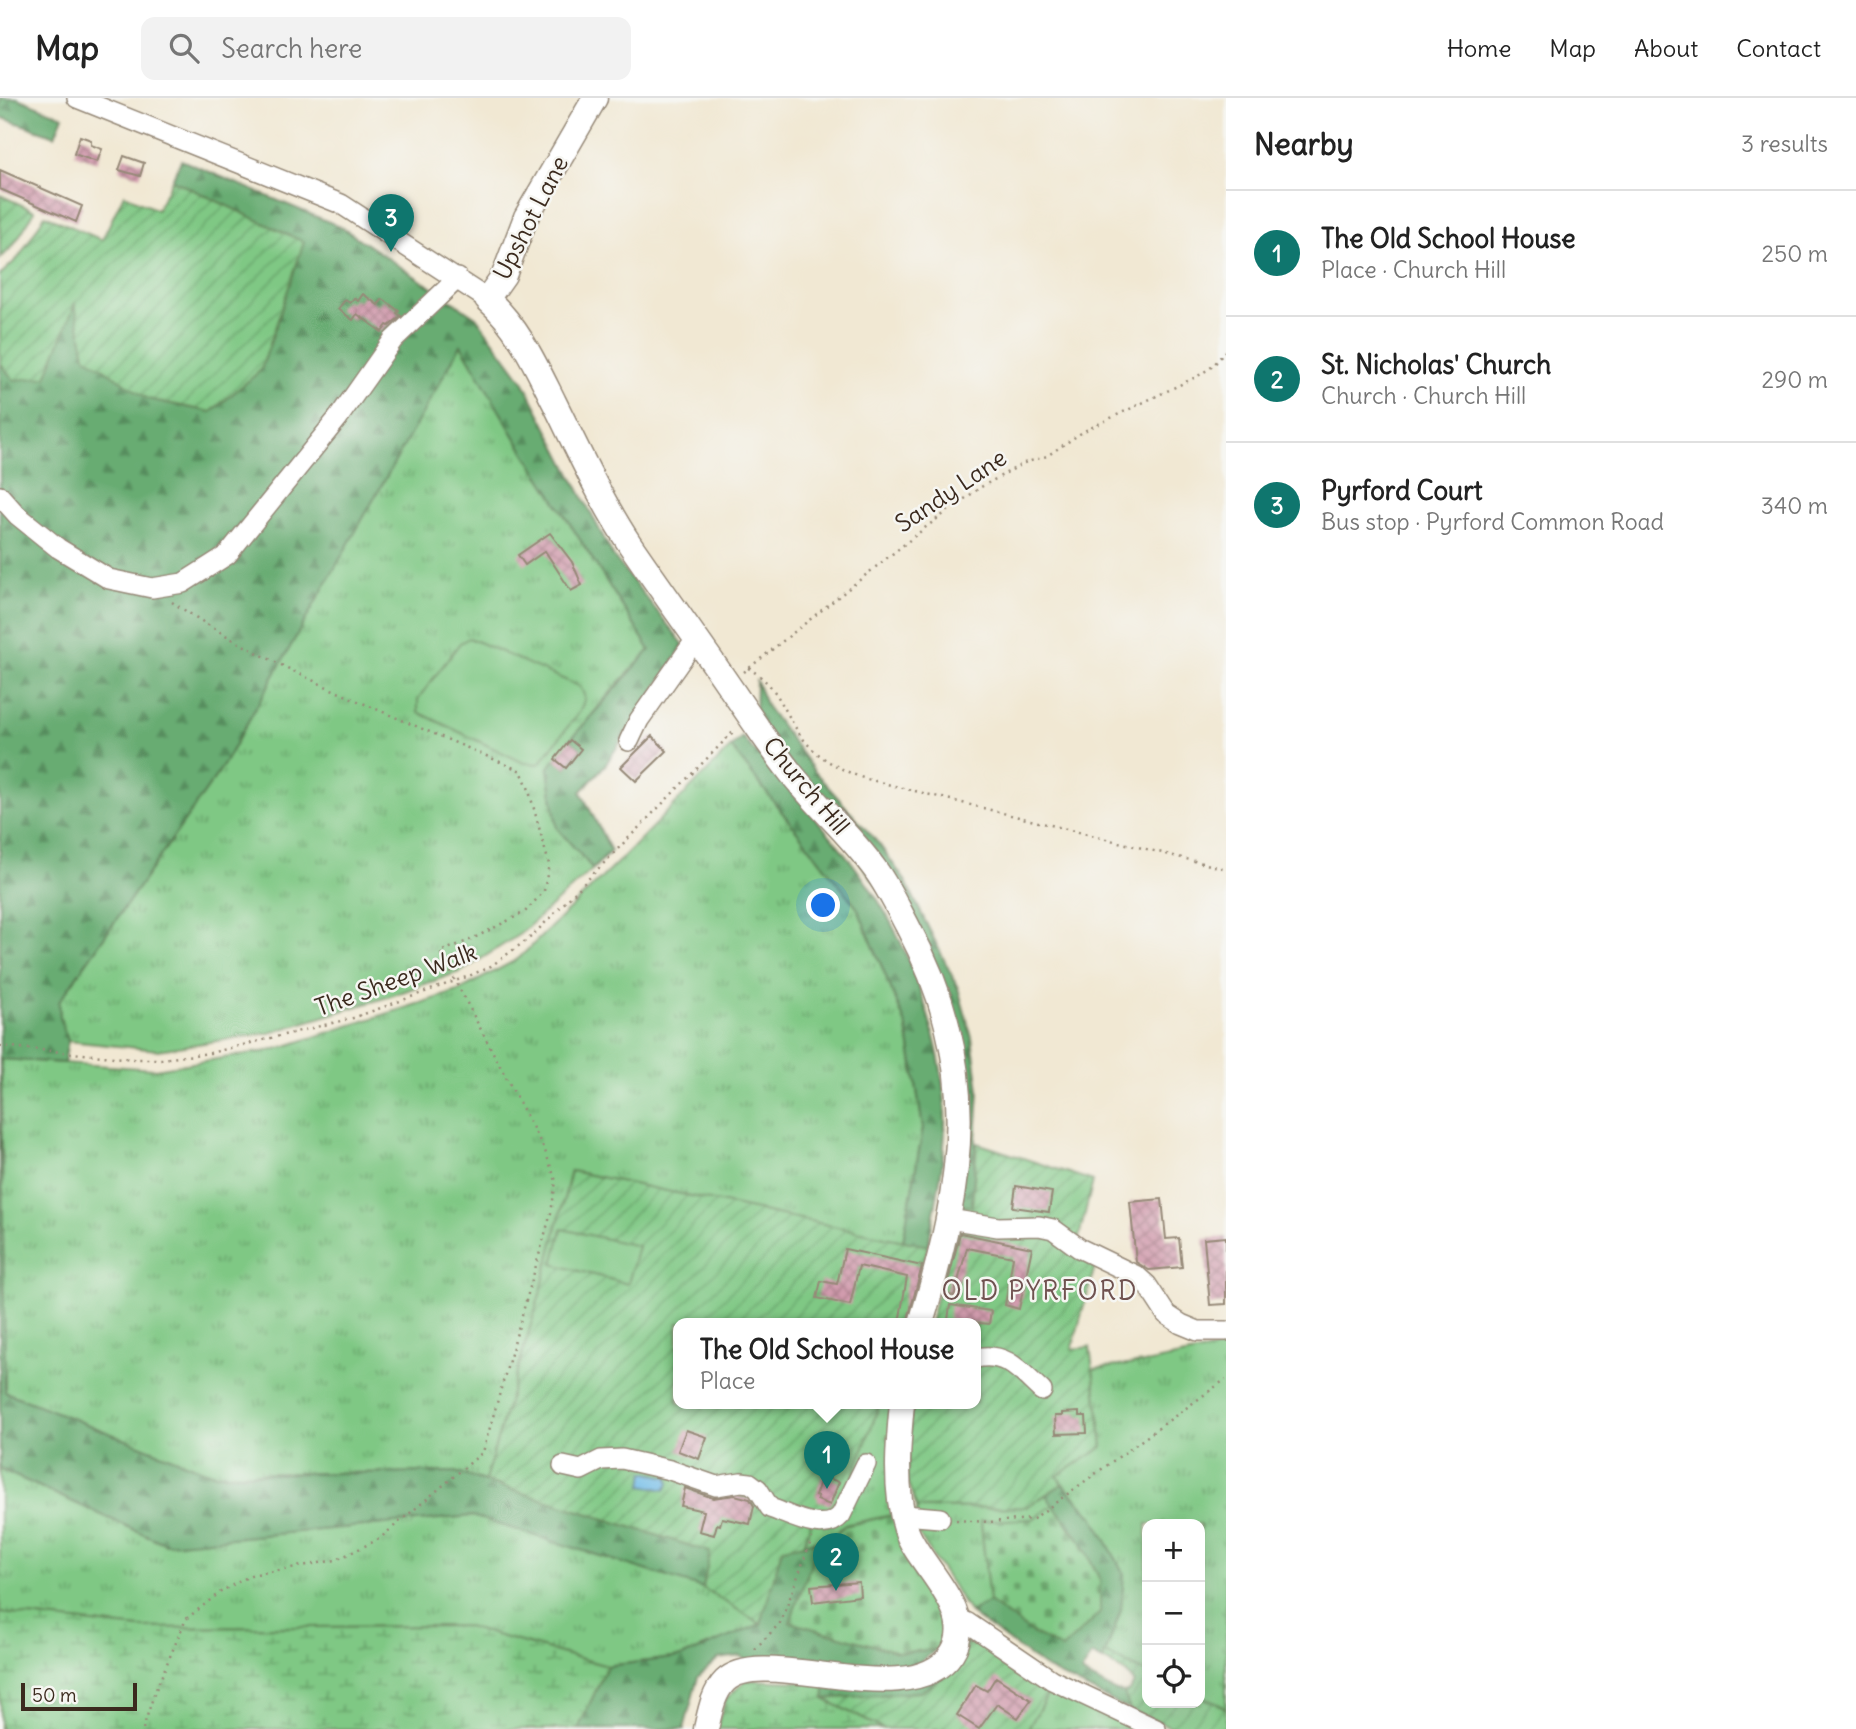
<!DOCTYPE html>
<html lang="en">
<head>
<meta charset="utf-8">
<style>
	body { margin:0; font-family:Delius,sans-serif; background:#f2f2f2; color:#222 }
	.controls { position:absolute; right:21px; bottom:21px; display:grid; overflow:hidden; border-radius:14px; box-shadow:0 7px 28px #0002 }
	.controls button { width:63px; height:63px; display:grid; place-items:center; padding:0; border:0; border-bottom:2px solid #e0e0e0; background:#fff; color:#222; font:35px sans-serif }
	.scale { position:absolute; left:21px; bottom:18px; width:116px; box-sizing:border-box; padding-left:7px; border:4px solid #3b2a1e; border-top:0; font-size:19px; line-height:24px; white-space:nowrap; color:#3b2a1e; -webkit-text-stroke:5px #f6f6f2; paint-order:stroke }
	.you { position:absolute; left:824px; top:808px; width:24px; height:24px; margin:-18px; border:5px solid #fff; border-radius:50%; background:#1a73e8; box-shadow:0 0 0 10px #1a73e833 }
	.badge { display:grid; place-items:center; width:46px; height:46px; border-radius:50%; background:#0f766e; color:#fff; font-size:23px; font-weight:700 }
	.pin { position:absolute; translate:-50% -58px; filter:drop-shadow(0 2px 4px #0008) }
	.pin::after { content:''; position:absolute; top:37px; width:24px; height:21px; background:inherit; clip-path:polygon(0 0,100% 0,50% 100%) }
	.popup { position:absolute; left:673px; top:1220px; width:308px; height:91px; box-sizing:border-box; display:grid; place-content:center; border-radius:14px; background:#fff; filter:drop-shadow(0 2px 5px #0005); font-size:23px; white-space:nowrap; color:#767676 }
	.popup b { font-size:26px; color:#222 }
	.popup::after { content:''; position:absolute; left:50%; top:100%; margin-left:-14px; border:14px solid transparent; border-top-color:#fff }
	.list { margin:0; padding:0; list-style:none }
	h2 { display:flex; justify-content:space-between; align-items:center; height:91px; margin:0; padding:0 28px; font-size:30px }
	h2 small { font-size:23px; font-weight:400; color:#767676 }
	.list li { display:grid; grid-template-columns:46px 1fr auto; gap:21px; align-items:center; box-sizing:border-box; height:126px; padding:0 28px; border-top:2px solid #e0e0e0 }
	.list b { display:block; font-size:26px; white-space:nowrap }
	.list p { margin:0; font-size:23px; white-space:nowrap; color:#767676 }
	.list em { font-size:23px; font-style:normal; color:#767676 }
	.icon { flex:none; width:38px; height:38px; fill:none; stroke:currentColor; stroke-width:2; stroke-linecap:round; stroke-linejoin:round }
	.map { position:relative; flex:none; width:1226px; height:1631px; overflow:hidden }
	header { display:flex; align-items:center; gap:42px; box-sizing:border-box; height:98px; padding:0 35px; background:#fff; border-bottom:2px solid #e0e0e0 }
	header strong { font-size:33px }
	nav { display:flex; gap:38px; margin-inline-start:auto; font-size:24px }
	.search { width:490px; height:63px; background:#f2f2f2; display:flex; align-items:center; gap:18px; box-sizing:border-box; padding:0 24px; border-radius:14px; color:#767676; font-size:26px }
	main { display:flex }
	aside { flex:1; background:#fff }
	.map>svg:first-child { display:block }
	.grass { fill:url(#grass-tufts); stroke:#5d7951; stroke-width:2 }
	.forest { fill:url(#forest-firs); stroke:#516b48; stroke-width:2 }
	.wetland { fill:url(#wetland-marsh); stroke:#5d7951; stroke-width:2 }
	.cemetery { fill:url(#cemetery-stones); stroke:#5d7951; stroke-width:2 }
	.garden { fill:url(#garden-furrows); stroke:#5d7951; stroke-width:2 }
	.pitch { fill:#7fc884; stroke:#5d7951; stroke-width:2 }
	.water { fill:#6ebbe8; stroke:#547283; stroke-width:2 }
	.building { fill:url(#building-cross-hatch) }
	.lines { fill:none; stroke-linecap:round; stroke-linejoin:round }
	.minor-casing { stroke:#968978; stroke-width:22 }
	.major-casing { stroke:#968978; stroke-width:27 }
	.path { stroke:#968978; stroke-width:2.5; stroke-dasharray:2 5; stroke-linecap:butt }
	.minor { stroke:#fff; stroke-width:19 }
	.major { stroke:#fff; stroke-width:24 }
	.labels { text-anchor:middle; stroke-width:5; stroke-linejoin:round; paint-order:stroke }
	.street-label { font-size:24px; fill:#3b2a1e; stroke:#f6f6f2 }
	.neighbourhood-label { font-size:26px; letter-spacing:2px; fill:#705250; stroke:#f6f6f2 }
</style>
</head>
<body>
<header>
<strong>Map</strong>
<div class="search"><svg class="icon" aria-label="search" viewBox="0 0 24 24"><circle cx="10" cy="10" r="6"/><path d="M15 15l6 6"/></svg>Search here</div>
<nav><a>Home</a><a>Map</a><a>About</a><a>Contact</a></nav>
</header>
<main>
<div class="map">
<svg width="1226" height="1631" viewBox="0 0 1226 1631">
	<defs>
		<pattern id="grass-tufts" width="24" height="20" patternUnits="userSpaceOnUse" patternTransform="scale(1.75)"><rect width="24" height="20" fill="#7fc884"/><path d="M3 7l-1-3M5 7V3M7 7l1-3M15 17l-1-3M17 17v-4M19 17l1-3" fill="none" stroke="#69a36b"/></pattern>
		<pattern id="forest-firs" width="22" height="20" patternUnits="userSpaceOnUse" patternTransform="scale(1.75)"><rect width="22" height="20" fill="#67ac72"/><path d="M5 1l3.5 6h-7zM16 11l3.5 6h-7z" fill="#568c5d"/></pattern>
		<pattern id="wetland-marsh" width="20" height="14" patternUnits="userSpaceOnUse" patternTransform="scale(1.75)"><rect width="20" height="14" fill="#7fc884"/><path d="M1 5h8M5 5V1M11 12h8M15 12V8" fill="none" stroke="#69a36b"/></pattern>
		<pattern id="cemetery-stones" width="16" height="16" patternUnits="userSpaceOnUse" patternTransform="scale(1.75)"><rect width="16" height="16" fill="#7fc884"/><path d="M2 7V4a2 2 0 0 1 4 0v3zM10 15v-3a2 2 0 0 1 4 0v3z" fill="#69a36b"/></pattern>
		<pattern id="garden-furrows" width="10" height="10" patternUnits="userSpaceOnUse" patternTransform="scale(1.75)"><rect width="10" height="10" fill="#7fc884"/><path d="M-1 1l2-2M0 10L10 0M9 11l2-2" fill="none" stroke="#69a36b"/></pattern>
		<pattern id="building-cross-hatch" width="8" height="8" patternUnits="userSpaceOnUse" patternTransform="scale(1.75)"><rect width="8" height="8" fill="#d19bad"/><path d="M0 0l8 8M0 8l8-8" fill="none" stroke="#ab7f8c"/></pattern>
	</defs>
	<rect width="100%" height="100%" fill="#f6f6f2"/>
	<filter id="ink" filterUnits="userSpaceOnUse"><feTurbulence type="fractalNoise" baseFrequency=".0143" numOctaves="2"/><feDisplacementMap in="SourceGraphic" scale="14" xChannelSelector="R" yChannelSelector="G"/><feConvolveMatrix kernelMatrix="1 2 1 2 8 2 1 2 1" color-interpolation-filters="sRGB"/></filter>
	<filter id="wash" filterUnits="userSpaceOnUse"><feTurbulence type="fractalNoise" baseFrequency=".00686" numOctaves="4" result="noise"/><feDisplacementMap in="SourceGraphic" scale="28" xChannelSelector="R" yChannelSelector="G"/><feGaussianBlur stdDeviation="1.57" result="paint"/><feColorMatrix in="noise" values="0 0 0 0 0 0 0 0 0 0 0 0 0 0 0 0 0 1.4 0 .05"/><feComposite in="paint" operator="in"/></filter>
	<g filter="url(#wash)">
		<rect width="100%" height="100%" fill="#f1e8d3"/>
		<!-- grass -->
		<path class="grass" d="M461 246 515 339 650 552 609 596 548 671 557 730 593 771 520 836 462 873 388 899 269 935 158 952 68 943 60 920 59 904 224 666Z
			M731 649 858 811 907 929 923 1030 903 1143 571 1073 541 1193 485 1383 455 1374 213 1376 5 1294 1 961 155 971 273 952 458 893 518 861 617 765Z
			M1226 1249V1610L1200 1598V1426H1147V1575L1105 1556 1121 1512 1094 1420 1056 1378 1103 1349 1093 1271 1145 1265Z
			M880 1305H896L892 1417 844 1427 833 1439 804 1446 812 1420 842 1409Z
			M0 1371 166 1446 472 1418 703 1490 761 1526 681 1559 607 1568 463 1528 139 1530 0 1515Z
			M1046 1397 1053 1407 1033 1421 981 1424 989 1504 970 1515 915 1431 917 1410 1026 1409Z
			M1052 1588 1133 1631H1028Z"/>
		<!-- forest -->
		<path class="forest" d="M0 0H17L63 18 55 38 0 19Z
			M181 62 341 129 476 219 523 283 613 458 684 547 606 666 581 694 611 753 593 771 557 730 548 671 555 661 566 670 581 651 570 642 650 552 515 339 461 247 224 666 59 904 60 920 68 943 64 965 1 961 5 1294 213 1376 455 1374 711 1454 703 1490 472 1418 166 1446 0 1371V265L14 282 75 205 148 301 211 314 261 272 303 144 172 82Z
			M756 582 767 609 815 674 879 746 906 784 958 890 972 940 979 992 972 1108H959L964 1045 925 855 755 618Z
			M742 639C786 689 835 737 872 793 908 846 938 932 944 996 949 1047 937 1099 928 1148L903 1143 923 1030 907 929 858 811 731 649Z
			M1062 1386 1094 1420 1124 1476 1121 1512 1103 1562 1092 1557 1081 1575 1116 1594 1124 1595 1130 1612 1047 1571 970 1515 989 1504 1032 1535 1100 1515V1482L1082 1445 1046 1397Z
			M820 1442 790 1524 898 1554 936 1552C930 1556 924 1562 918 1565 881 1582 790 1568 749 1564L740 1558 718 1561 698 1579 684 1631H578L607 1568 681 1559 761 1526 782 1450Z
			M961 1533 972 1538 955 1571 921 1594 824 1601 826 1585 914 1584Z"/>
		<!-- wetland -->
		<path class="wetland" d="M0 1515 139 1530 463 1528 607 1568 578 1631H0Z
			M746 1582 826 1585 824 1601 883 1631H716L726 1601Z"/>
		<!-- cemetery -->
		<path class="cemetery" d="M1053 1407 1082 1445 1100 1482V1515L1062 1551 1032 1535 989 1504 981 1423 1033 1421Z
			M892 1417 944 1514V1535L936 1552 898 1554 790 1524 820 1442 833 1439 844 1428Z"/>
		<!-- garden -->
		<path class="garden" d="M172 82 304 144 261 272 211 314 148 301 85 258 75 206 46 279 14 282 0 265V177L19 159 45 117 102 142 124 96 157 112Z
			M0 97 35 113 13 148 0 161Z
			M977 1045 1093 1083 1075 1155 1095 1168 1072 1251 1090 1249 1103 1349 1057 1378 1062 1386 1026 1409 917 1410 907 1383 911 1305H976V1225H930L959 1108H972Z
			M571 1073 928 1148 907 1225H678V1305H880L842 1409 835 1419 812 1420 804 1446 782 1450 761 1526 703 1490 710 1454 485 1383 541 1193Z
			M972 1538 1052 1588 1028 1631H883L824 1601 921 1594 955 1571Z
			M1105 1556 1147 1575V1605H1200V1598L1226 1610V1631H1176L1130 1612 1124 1595 1130 1593 1134 1585 1126 1575 1103 1562Z"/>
		<!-- pitch -->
		<path class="pitch" d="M469 540 579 588C587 598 585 602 580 613L539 666 524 665 418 614V601L460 545Z
			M562 1131 638 1148 628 1186 553 1166Z"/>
		<!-- water -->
		<path class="water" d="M644 1374 668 1379 669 1386 665 1392 642 1387Z"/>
		<g id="blocks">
			<!-- building -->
			<path class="building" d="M80 38 91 42V47L102 51 97 64 74 56Z
				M124 58 144 65 140 78 119 72Z
				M0 72 82 108 76 124 0 91Z
				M363 196 378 207 383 201 399 213 397 215 401 218 389 228 387 227 382 234 357 216 353 222 338 211 345 202 350 205 354 200 358 203Z
				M550 435 572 464 582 487 571 493 545 453 525 467 518 457Z
				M652 638 667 653 636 683 621 669Z
				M570 642 581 651 566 670 555 661Z
				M1016 1088 1052 1094 1049 1114 1013 1109Z
				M1162 1101 1166 1141 1179 1140 1182 1169 1149 1172 1136 1164 1130 1104Z
				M960 1135 1032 1150 1019 1211 1005 1207 1013 1159 967 1150 954 1198 945 1196Z
				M1226 1139V1206L1210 1207 1204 1141Z
				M845 1151 922 1168 907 1225H899L907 1179 859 1168 850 1207 817 1200 821 1183 837 1186Z
				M950 1207 991 1213 989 1226 948 1222Z
				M1079 1314V1318H1086L1087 1335 1056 1336 1055 1318H1062V1315Z
				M686 1332 707 1339 699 1361 678 1353Z
				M822 1378 839 1384 830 1407 817 1402 818 1399 815 1398Z
				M685 1390 713 1400 735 1397 750 1401 754 1408 750 1426 722 1420 720 1427 717 1426 714 1437 699 1433 704 1413 681 1408Z
				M859 1484 860 1498 813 1504 811 1488Z
				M996 1579 1031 1602 1018 1620 997 1606 979 1631 957 1617 976 1587 987 1593Z"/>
		</g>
	</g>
	<g filter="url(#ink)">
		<use href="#blocks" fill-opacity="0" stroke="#968978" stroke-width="2"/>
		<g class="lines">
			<defs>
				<path id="minor" d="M77 0 341 106 487 201
					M0 398 17 417 58 450 109 481 152 490 183 485 227 457 338 320 393 242 458 180
					M629 643 639 622 696 541
					M949 1121 998 1129 1039 1128 1053 1131 1079 1150 1137 1178 1147 1187 1166 1216 1181 1226 1198 1233H1226
					M976 1260C1006 1253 1021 1274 1042 1293
					M563 1368 581 1372 601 1362 622 1361 670 1372 716 1388 741 1384 750 1385 758 1391 770 1410C791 1417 824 1437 841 1417L866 1366
					M904 1417 940 1420
					M956 1519 968 1525 1052 1582 1156 1631"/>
				<path id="major" d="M595 0 526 119 504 177 487 201C518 228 536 268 554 304 578 352 601 403 631 448 657 486 683 522 709 559 736 597 761 637 790 674 817 708 850 736 875 771 888 789 897 808 907 827 982 966 965 1080 921 1225
					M706 1631C710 1614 713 1595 725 1583 763 1545 911 1618 952 1555 979 1513 916 1466 906 1431 894 1391 898 1347 902 1305"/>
			</defs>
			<!-- minor casing -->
			<use href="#minor" class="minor-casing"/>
			<!-- major casing -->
			<use href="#major" class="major-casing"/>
			<!-- path -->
			<path class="path" d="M748 570C779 588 782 611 801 638 816 659 839 671 863 680L1226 771
				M744 574 926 429 981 389 1024 365 1047 358 1084 333 1198 278 1213 268 1226 252
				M0 948 134 961H162L210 955 353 920 469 878 491 868 531 839 735 632
				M956 1422 988 1424 1033 1421 1226 1281
				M755 1551 781 1524 812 1440
				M143 1631 154 1596 186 1521 222 1493 251 1477 336 1462 379 1441 483 1354 551 1115 556 1083 545 1053 440 854 470 842 525 814 544 793 549 766 528 689 521 673C403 621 279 576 172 504"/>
			<!-- minor -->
			<use href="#minor" class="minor"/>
			<!-- major -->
			<use href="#major" class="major"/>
		</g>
	</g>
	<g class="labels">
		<!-- street labels -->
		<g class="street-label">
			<text transform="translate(531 120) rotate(-63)" y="8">Upshot Lane</text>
			<text transform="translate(951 393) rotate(-34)" y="8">Sandy Lane</text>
			<text transform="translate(806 688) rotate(50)" y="8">Church Hill</text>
			<text transform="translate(396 882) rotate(-20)" y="8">The Sheep Walk</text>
		</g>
		<!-- neighbourhood labels -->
		<g class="neighbourhood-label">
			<text x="1040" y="1202">OLD PYRFORD</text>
		</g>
	</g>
</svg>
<div class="controls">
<button>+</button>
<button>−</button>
<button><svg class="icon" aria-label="locate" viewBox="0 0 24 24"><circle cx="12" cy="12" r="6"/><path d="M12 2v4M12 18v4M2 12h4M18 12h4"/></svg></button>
</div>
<div class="scale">50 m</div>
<div class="you"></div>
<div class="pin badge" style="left:827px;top:1391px">1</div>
<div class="popup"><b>The Old School House</b>Place</div>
<div class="pin badge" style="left:836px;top:1493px">2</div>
<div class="pin badge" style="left:391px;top:154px">3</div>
</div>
<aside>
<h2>Nearby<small>3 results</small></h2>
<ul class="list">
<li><span class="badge">1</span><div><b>The Old School House</b><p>Place · Church Hill</p></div><em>250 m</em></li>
<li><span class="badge">2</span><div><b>St. Nicholas' Church</b><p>Church · Church Hill</p></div><em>290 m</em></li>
<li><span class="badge">3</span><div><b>Pyrford Court</b><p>Bus stop · Pyrford Common Road</p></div><em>340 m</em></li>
</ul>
</aside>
</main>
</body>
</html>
